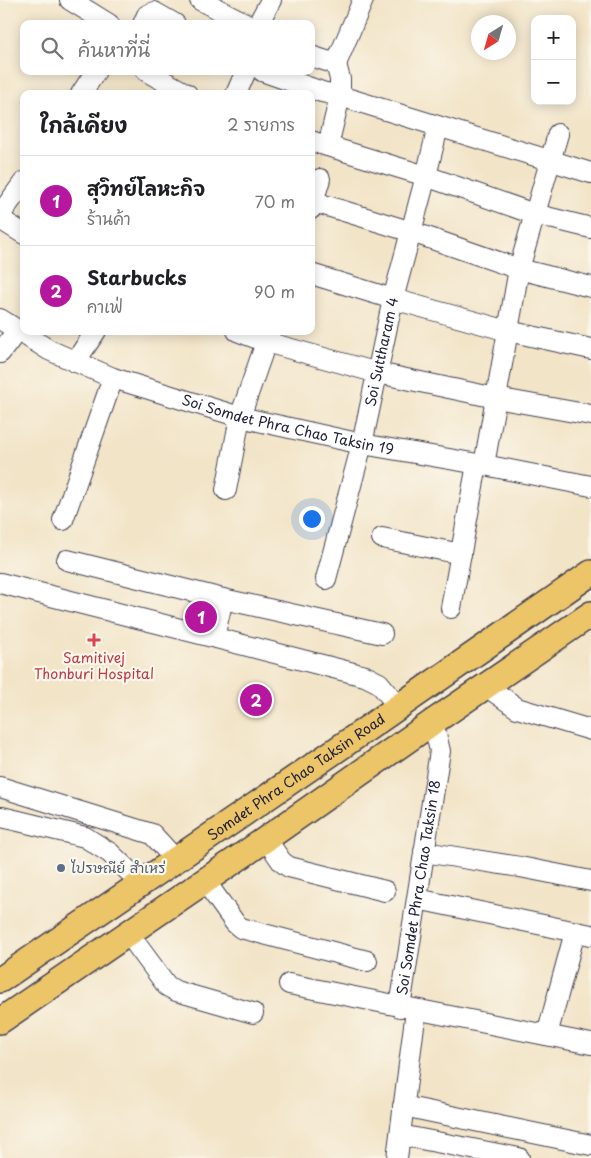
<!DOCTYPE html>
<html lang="th">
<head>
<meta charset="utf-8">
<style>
	body { margin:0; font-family:"Playpen Sans","Playpen Sans Thai",sans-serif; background:#f6f6f6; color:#202124 }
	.controls { position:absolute; right:15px; top:15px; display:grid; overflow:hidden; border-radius:10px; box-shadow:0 2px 12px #0003 }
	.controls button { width:45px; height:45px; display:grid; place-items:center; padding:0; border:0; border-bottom:1px solid #e0e0e0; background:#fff; color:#202124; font:25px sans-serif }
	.compass { position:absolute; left:471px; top:15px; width:45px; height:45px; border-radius:50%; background:#fff; box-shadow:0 2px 12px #0003; rotate:217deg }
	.you { position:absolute; left:311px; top:518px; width:18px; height:18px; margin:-12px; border:4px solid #fff; border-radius:50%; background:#1a73e8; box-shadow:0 0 0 8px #1a73e833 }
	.badge { display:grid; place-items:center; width:32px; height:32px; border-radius:50%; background:#b5179e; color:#fff; font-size:16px; font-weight:700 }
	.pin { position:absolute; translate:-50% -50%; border:2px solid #fff; box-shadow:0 1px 5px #0006 }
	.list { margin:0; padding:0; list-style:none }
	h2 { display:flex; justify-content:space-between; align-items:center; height:65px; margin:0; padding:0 20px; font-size:21px }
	h2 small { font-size:16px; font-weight:400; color:#757577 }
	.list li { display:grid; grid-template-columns:32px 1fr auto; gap:15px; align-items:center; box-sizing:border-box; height:90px; padding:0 20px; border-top:1px solid #e0e0e0 }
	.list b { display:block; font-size:19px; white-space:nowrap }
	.list p { margin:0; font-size:16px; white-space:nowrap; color:#757577 }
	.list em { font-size:16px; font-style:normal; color:#757577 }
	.icon { flex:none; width:28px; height:28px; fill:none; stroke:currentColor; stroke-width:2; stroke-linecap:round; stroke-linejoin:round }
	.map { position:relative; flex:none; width:591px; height:1158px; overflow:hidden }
	.search { position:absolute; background:#fff; box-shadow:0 2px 12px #0003; left:20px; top:20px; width:295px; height:55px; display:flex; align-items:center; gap:12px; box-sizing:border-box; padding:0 18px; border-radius:10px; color:#757577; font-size:19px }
	.panel { position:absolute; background:#fff; box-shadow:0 2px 12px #0003; left:20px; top:90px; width:295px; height:245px; border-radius:10px }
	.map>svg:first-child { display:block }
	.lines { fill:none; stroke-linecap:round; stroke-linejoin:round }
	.minor-casing { stroke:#413f50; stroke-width:22 }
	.major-casing { stroke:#413f50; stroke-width:28 }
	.minor { stroke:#fff; stroke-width:20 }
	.major { stroke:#edc569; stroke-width:25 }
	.health-dot { fill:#e0444e; stroke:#fbf7ec; stroke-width:2 }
	.service-dot { fill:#5c6f8a; stroke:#fbf7ec; stroke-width:2 }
	.labels { text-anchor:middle; stroke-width:4.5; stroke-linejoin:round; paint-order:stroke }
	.street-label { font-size:14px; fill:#22223b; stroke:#fbf7ec }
	.health-label { font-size:14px; fill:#be3a42; stroke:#fbf7ec }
	.service-label { font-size:14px; fill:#4e5e75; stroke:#fbf7ec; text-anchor:start }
</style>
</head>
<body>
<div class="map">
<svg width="591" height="1158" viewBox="0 0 591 1158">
	<rect width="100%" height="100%" fill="#fbf7ec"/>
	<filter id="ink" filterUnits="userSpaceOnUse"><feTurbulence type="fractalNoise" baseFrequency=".02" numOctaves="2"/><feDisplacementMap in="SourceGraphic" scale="10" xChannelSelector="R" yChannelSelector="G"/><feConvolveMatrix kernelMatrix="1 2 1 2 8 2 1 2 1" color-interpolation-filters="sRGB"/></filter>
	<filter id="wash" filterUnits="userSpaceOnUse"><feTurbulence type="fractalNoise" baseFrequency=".0096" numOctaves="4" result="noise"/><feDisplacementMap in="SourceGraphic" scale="20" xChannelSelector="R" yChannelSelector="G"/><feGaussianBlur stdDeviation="1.12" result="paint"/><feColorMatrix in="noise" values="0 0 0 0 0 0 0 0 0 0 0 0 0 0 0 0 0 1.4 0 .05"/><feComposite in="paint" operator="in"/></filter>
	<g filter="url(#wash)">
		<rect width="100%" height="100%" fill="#f2e4c7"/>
	</g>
	<g filter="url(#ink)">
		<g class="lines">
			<defs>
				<g id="minor">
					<path d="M70 0 109 24"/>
					<path d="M200 0 247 24"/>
					<path d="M143 24 147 15 154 12 175 24"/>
					<path d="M258 24 271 0"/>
					<path d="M311 56 336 64 340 79V96L328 146"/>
					<path d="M336 64 363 0"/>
					<path d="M146 71 187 94"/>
					<path d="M262 71 322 92 340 96 591 173"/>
					<path d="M81 94 96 71"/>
					<path d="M236 94 246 71"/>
					<path d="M311 141 426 176 534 214 591 228"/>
					<path d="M311 201 412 232 519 269 591 287"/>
					<path d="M311 209 320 179"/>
					<path d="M0 215 24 182"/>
					<path d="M0 219 24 234"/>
					<path d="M311 274 393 299 508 331 591 349"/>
					<path id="s1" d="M0 319 49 350 113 378 240 417 362 444 484 465 591 486"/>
					<path d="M237 331 266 342 378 373 496 398 591 415"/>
					<path d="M0 353 17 331"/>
					<path d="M75 362 96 331"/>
					<path d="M484 465 519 269 558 134"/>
					<path d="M226 490 240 417 270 331"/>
					<path d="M63 520 113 378"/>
					<path d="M382 538 461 554"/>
					<path d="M67 560 223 599 382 634"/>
					<path id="s2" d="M326 579 362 444 393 299 426 176 438 127"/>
					<path d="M0 583 365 676 379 683 399 707"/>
					<path d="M451 608 477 464"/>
					<path d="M214 637 223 599"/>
					<path d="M486 686 517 708 591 730"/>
					<path d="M0 787 152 834 176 860"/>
					<path d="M2 817 85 837 110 853 142 884"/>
					<path d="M266 839 282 862 289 867 385 891"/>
					<path d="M424 852 520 867 591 881"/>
					<path d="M205 881 235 923 241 928 367 961"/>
					<path d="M417 899 591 935"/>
					<path d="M128 933 167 986 176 991 253 1013"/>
					<path d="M289 984 591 1044"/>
					<path id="s3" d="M400 1007 440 751 433 722"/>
					<path d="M547 1035 575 932"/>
					<path d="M403 1106 591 1145"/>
					<path d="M400 1135 519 1158"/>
					<path d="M397 1158 416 1010"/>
				</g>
				<g id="major">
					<path id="s4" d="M0 980 342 746 591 573"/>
					<path d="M0 1021 266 839 433 722 591 614"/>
				</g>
			</defs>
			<!-- minor casing -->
			<use href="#minor" class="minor-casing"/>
			<!-- major casing -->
			<use href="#major" class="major-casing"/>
			<!-- minor -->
			<use href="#minor" class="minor"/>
			<!-- major -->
			<use href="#major" class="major"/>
		</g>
	</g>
	<!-- markers -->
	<path class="health-dot" d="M91.5 632.5h5v5h5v5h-5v5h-5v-5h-5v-5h5z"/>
	<circle class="service-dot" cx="61" cy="868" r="5"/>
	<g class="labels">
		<!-- street labels -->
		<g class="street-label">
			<text dy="5" stroke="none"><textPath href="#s2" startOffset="234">Soi Suttharam 4</textPath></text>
			<text dy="5" stroke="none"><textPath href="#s1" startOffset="309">Soi Somdet Phra Chao Taksin 19</textPath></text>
			<text dy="5" stroke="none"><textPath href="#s4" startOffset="359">Somdet Phra Chao Taksin Road</textPath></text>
			<text dy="5" stroke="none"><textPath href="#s3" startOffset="121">Soi Somdet Phra Chao Taksin 18</textPath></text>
		</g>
		<!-- health labels -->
		<g class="health-label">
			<text x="94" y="663">Samitivej<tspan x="94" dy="16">Thonburi Hospital</tspan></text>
		</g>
		<!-- service labels -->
		<g class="service-label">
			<text x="71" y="873">ไปรษณีย์ สำเหร่</text>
		</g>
	</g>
</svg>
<div class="controls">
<button>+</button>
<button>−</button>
</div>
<svg class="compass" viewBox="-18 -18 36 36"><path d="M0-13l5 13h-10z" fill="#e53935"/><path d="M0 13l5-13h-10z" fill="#757577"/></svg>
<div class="you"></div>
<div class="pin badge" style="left:201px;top:617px">1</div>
<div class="pin badge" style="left:256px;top:700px">2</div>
<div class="search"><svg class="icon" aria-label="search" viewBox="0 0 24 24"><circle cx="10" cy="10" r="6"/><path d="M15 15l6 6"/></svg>ค้นหาที่นี่</div>
<section class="panel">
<h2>ใกล้เคียง<small>2 รายการ</small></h2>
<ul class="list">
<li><span class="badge">1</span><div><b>สุวิทย์โลหะกิจ</b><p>ร้านค้า</p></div><em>70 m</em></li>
<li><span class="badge">2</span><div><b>Starbucks</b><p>คาเฟ่</p></div><em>90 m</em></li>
</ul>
</section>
</div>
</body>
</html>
